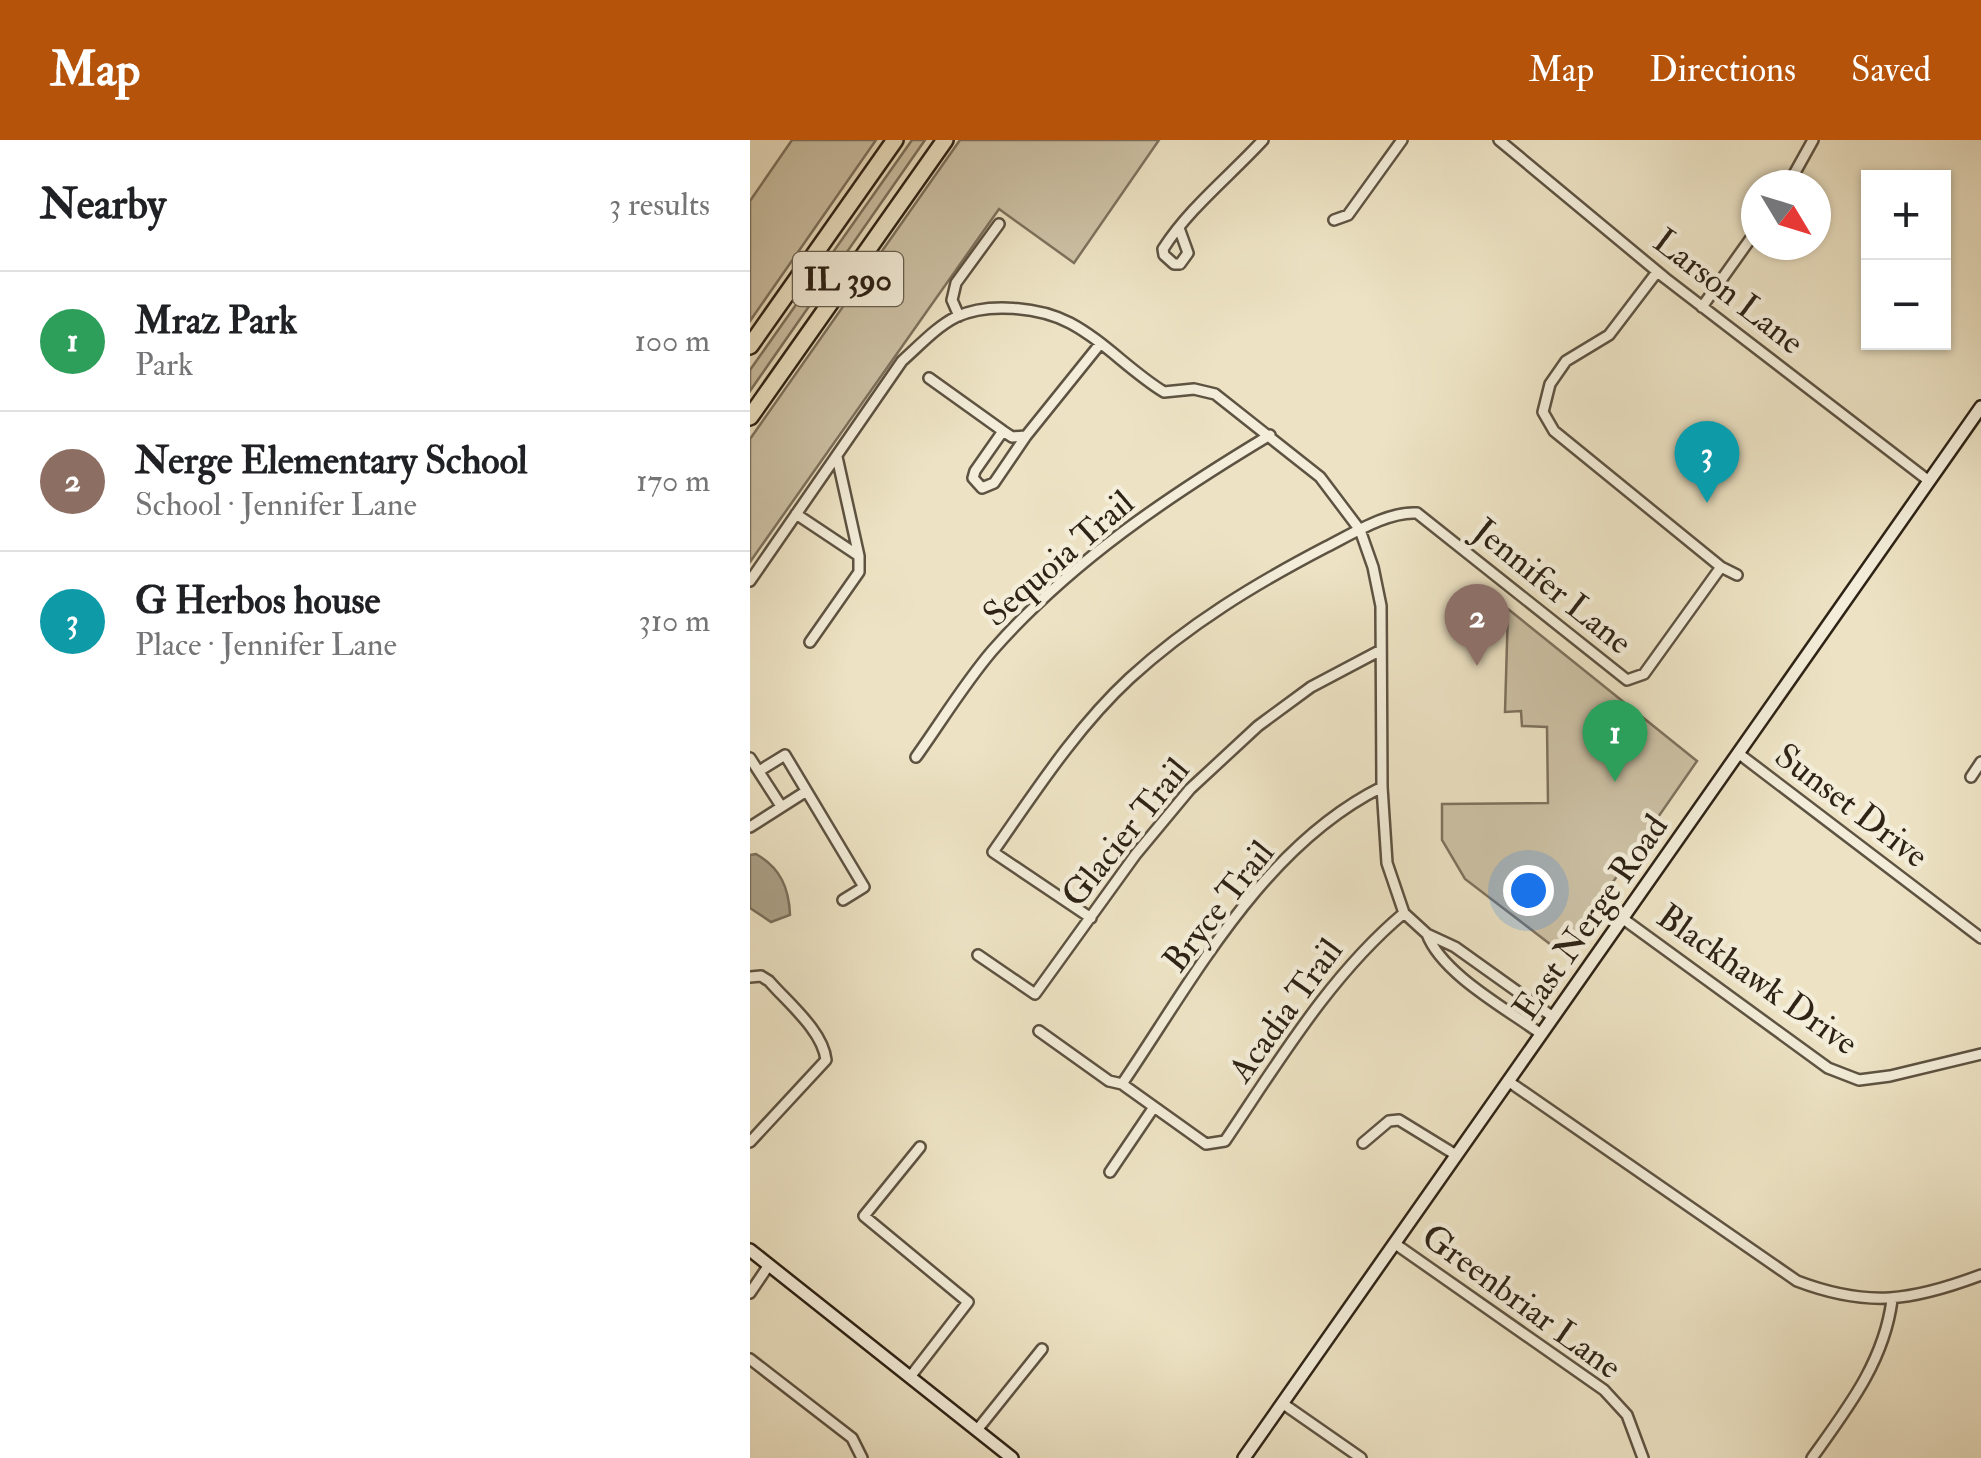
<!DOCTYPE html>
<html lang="en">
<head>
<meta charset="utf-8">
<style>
	body { margin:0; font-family:"IM FELL Double Pica",serif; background:#f6f6f6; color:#202124 }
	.controls { position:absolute; right:30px; top:30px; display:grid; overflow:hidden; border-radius:0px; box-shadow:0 2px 8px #0004 }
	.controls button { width:90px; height:90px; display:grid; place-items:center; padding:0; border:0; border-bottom:2px solid #e0e0e0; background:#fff; color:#202124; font:50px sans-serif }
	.compass { position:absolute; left:991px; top:30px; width:90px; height:90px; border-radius:50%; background:#fff; box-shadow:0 2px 8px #0004; rotate:128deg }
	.you { position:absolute; left:778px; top:750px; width:35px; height:35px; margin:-25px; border:8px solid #fff; border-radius:50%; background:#1a73e8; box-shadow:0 0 0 15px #1a73e833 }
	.badge { display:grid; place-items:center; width:65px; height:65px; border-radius:50%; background:#b45309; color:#fff; font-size:32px; font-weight:700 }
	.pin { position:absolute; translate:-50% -82px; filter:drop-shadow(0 2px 5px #0008) }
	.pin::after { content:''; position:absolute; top:52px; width:35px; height:30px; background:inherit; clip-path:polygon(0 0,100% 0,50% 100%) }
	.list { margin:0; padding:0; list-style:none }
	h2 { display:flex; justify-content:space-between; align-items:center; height:130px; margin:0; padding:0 40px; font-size:42px }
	h2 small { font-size:32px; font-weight:400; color:#757577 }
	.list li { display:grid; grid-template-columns:65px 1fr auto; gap:30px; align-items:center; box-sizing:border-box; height:140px; padding:0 40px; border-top:2px solid #e0e0e0 }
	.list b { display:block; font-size:38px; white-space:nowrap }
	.list p { margin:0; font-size:32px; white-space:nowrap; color:#757577 }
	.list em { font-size:32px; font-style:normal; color:#757577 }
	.map { position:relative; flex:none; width:1231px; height:1318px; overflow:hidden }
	header { display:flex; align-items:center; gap:60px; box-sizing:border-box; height:140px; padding:0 50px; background:#b45309; color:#fff }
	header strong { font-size:48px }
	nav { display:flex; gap:55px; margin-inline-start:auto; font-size:35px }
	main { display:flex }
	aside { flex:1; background:#fff }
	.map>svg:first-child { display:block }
	.green { fill:#cdc2a6; stroke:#7e725e; stroke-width:2.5 }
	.water { fill:#aca289; stroke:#7a6f5b; stroke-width:2.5 }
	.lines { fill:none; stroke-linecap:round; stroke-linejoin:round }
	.street-casing { stroke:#5e5342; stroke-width:14 }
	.secondary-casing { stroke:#2e2316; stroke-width:16 }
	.highway-casing { stroke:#2e2316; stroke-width:20 }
	.street { stroke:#f3edd9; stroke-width:9 }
	.secondary { stroke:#f3edd9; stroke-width:11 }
	.highway { stroke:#ede3c4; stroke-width:15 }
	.labels { text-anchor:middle; stroke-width:9; stroke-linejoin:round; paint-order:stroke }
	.shield { fill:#f3edd9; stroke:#696050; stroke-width:2.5 }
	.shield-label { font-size:32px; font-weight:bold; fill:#2e2316 }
	.street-label { font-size:35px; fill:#2e2316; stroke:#f3edd9 }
</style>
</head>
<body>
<header>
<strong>Map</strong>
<nav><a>Map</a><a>Directions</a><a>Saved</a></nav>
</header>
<main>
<aside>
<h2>Nearby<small>3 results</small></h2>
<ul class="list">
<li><span class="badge" style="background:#2e9e5b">1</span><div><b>Mraz Park</b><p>Park</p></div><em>100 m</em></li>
<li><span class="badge" style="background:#8d6e63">2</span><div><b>Nerge Elementary School</b><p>School · Jennifer Lane</p></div><em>170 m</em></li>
<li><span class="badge" style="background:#0f9aa8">3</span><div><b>G Herbos house</b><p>Place · Jennifer Lane</p></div><em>310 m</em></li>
</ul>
</aside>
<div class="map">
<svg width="1231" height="1318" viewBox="0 0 1231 1318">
	<rect width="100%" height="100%" fill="#ede3c4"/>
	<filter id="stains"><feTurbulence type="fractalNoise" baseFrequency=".002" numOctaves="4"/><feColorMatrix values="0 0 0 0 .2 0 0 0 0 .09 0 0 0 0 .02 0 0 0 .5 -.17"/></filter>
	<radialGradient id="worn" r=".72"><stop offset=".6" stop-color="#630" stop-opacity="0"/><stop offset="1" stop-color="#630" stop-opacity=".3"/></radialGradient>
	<!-- green -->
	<path class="green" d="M42 0H126L0 181V61Z
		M162 0H175L0 251V230Z
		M210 0H409L324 123 249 69 0 422V299Z
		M758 469 947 621 813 814 715 739 692 700V664L798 663 797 587 772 586 771 571 755 572Z"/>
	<!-- water -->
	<path class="water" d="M6 714C30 728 39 747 40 775L21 782 0 768V715Z"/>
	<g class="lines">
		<defs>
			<path id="street" d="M749 0 915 138 1179 341
				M1038 45 1063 0
				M584 80 598 75 652 0
				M429 88 438 113 430 124H424L414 115 413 109C440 67 480 36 513 0
				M952 167 1006 91
				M209 176 202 160 206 143 249 84
				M179 238 253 291 262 297 276 296
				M253 291 225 331 223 338 232 348 244 343 276 296 350 204
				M46 374 109 416
				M971 427 987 435
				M0 441 152 221C169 206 186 187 206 177 238 162 289 167 320 183 354 201 381 232 414 252L444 249 465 254 570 337 610 390 623 427 631 466 632 647 637 723 654 773 677 794
				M60 502 109 432V416L87 317
				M988 613 1231 798
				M166 617C191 582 214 544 242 511 320 422 420 355 520 295
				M0 618 31 666
				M9 631 35 615 114 747 93 760
				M1221 637 1231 622
				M0 687 55 652
				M341 778 243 712C285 652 326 588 380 538 439 484 505 444 576 407 602 394 638 371 667 373L877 540 894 534 971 427 804 291 793 272 800 244 816 221 859 195 907 132
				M872 778 1078 928 1109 940 1140 936 1231 914
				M228 815 285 854 386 714 440 649 508 586 561 547 631 510
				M0 837 11 836 19 841C38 863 73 891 76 920L0 1002
				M289 891 359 941 372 944 456 1004 475 1001C529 921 580 835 654 773
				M791 894C757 869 692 834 677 794L705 807 803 877
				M758 941 1047 1141C1118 1168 1162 1161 1231 1135
				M372 944C444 838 513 706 632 647
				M613 1003 639 981 649 980 706 1015
				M360 1032 404 967
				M644 1103 854 1250 877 1275 893 1318
				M0 1153 19 1125
				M0 1219 102 1298 112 1318
				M160 1237 218 1162 114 1076 170 1007
				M532 1263 611 1318
				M227 1290 292 1209
				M1062 1318C1097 1269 1134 1222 1142 1160"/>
			<path id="secondary" d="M0 1110 262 1318
				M494 1318 1231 267"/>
			<path id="highway" d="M0 206 145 0
				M0 277 195 0"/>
		</defs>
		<!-- street casing -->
		<use href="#street" class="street-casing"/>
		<!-- secondary casing -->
		<use href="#secondary" class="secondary-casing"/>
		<!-- highway casing -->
		<use href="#highway" class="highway-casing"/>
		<!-- street -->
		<use href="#street" class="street"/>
		<!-- secondary -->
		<use href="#secondary" class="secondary"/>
		<!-- highway -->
		<use href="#highway" class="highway"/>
	</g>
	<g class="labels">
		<!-- shield labels -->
		<rect class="shield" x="43" y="112" width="110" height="54" rx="8"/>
		<g class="shield-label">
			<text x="98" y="150">IL 390</text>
		</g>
		<!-- street labels -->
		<g class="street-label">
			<text transform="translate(979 151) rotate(38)" y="12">Larson Lane</text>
			<text transform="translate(308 418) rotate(-41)" y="12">Sequoia Trail</text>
			<text transform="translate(803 446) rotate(39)" y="12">Jennifer Lane</text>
			<text transform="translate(1102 665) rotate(37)" y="12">Sunset Drive</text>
			<text transform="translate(375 692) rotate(-51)" y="12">Glacier Trail</text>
			<text transform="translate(468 766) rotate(-52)" y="12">Bryce Trail</text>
			<text transform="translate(840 777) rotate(-55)" y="12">East Nerge Road</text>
			<text transform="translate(1008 839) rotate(35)" y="12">Blackhawk Drive</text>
			<text transform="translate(535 870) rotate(-54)" y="12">Acadia Trail</text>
			<text transform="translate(772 1161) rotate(36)" y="12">Greenbriar Lane</text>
		</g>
	</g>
	<rect width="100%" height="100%" filter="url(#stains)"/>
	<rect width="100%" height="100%" fill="url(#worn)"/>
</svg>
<div class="controls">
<button>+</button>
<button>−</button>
</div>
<svg class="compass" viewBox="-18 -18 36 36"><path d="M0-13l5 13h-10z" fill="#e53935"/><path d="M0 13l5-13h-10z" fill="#757577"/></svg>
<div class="you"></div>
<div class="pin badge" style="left:865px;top:642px;background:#2e9e5b">1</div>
<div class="pin badge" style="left:727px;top:526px;background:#8d6e63">2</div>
<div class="pin badge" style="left:957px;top:363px;background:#0f9aa8">3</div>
</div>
</main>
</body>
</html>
